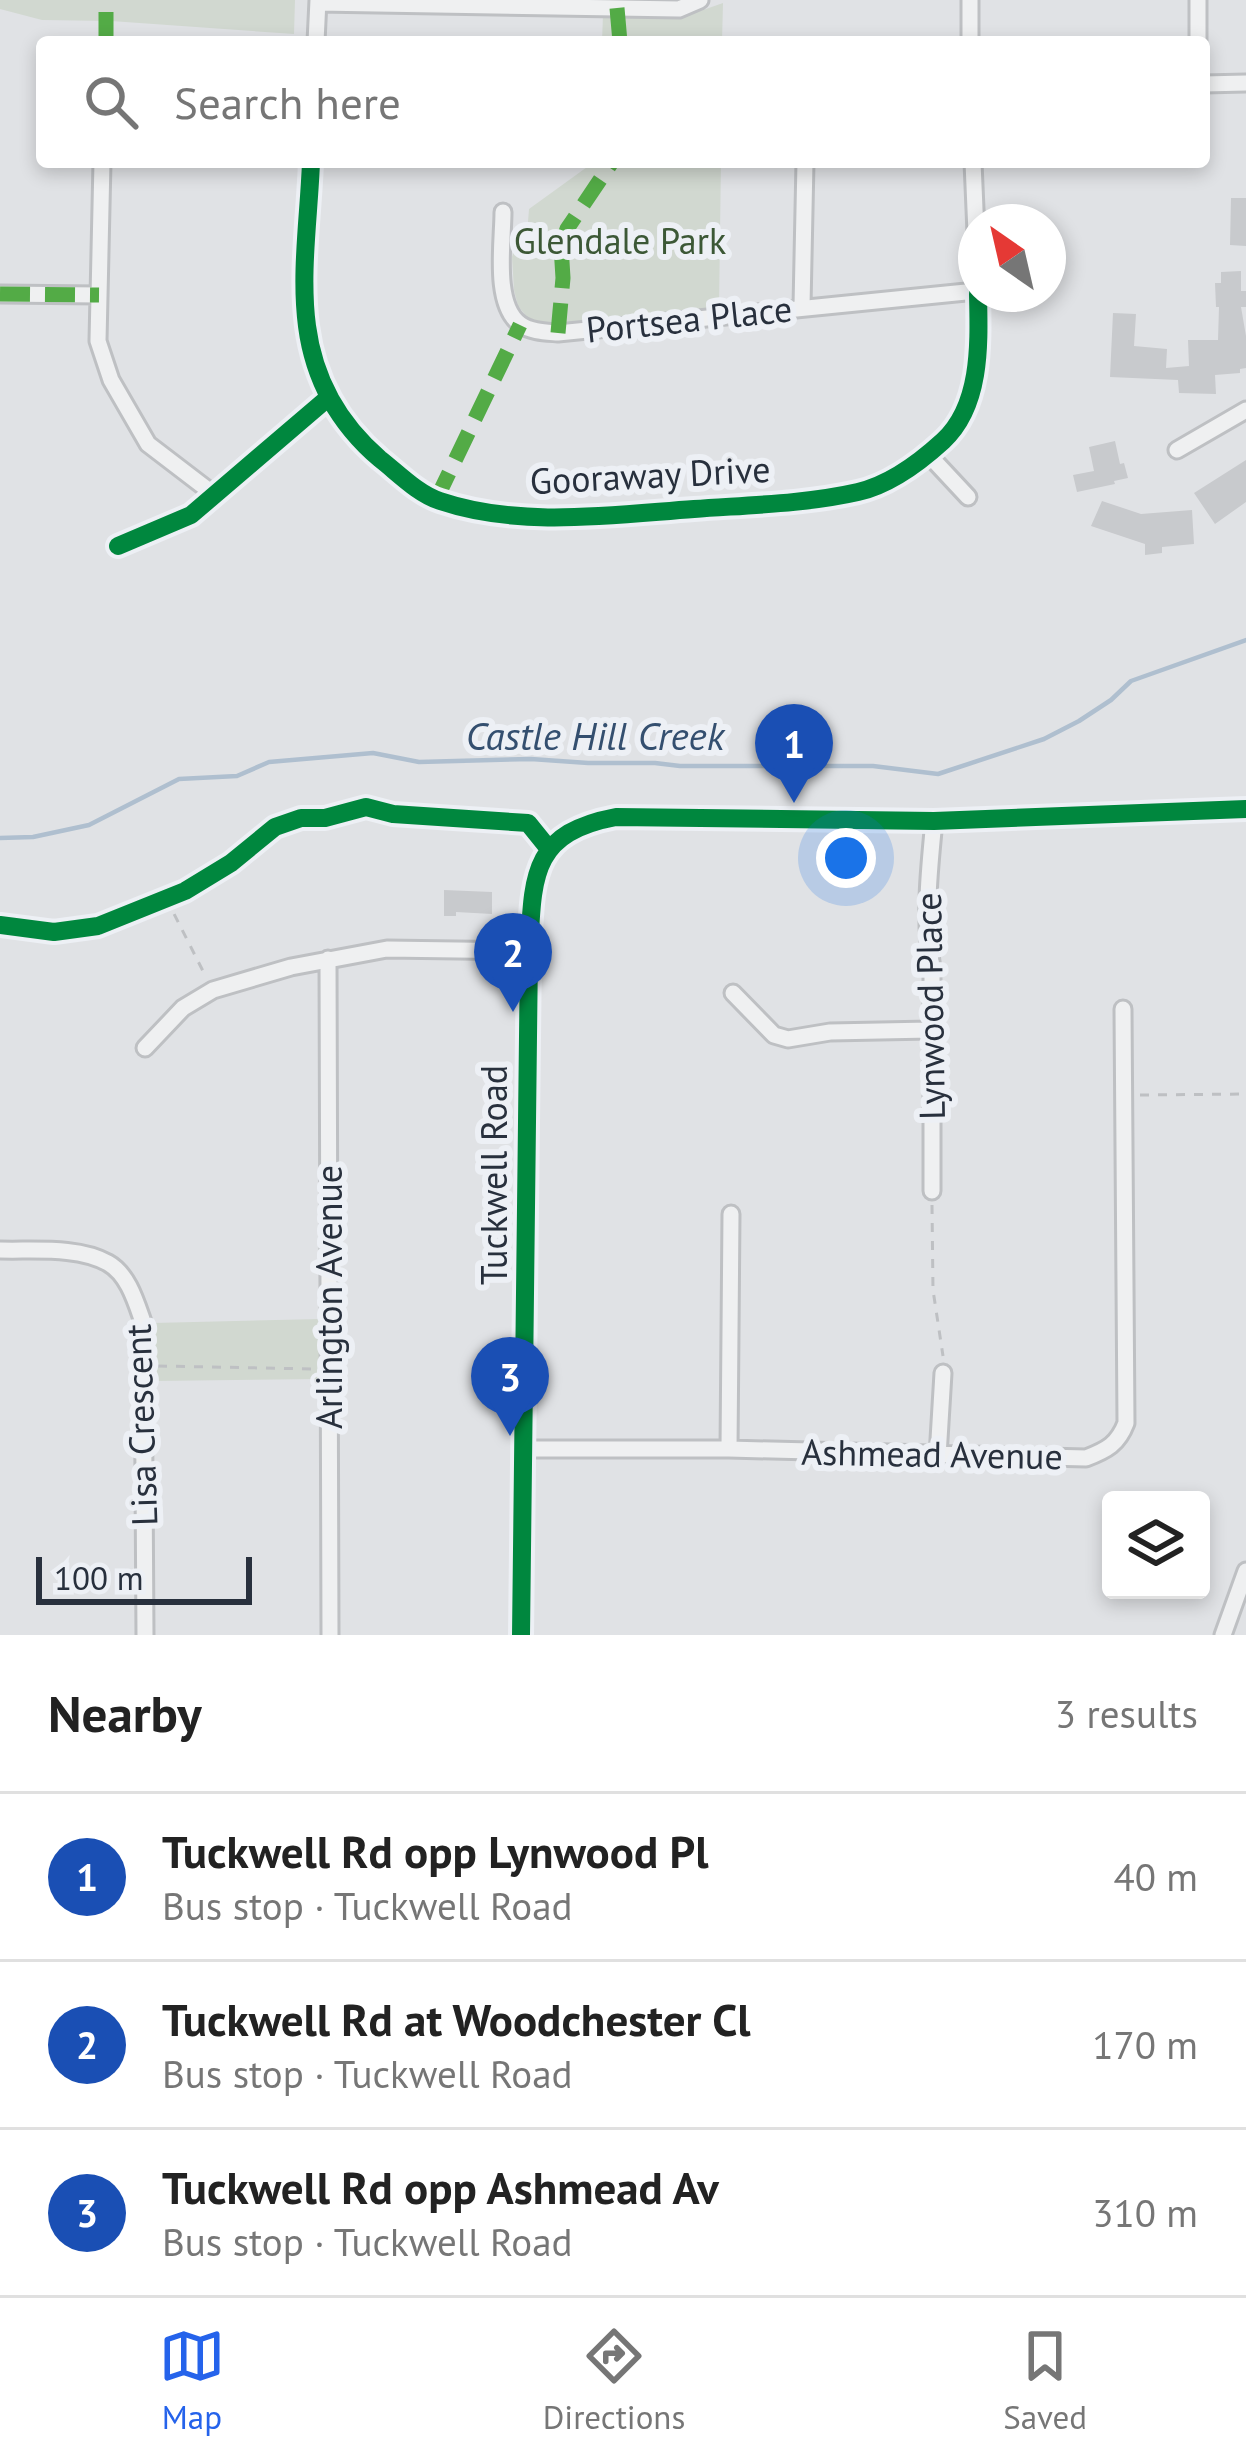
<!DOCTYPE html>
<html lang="en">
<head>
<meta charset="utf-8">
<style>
	body { margin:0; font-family:"PT Sans",sans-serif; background:#f2f2f2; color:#222 }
	.controls { position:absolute; right:36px; bottom:36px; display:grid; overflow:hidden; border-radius:12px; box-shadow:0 6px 18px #0003 }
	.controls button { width:108px; height:108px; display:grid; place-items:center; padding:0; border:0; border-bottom:3px solid #e0e0e0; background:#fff; color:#222; font:60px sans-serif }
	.compass { position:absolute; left:958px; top:204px; width:108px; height:108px; border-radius:50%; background:#fff; box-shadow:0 6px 18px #0003; rotate:326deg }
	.scale { position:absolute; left:36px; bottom:30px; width:216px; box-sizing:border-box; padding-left:12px; border:6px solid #28303d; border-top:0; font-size:33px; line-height:42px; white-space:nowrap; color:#28303d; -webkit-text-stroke:9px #edf0f5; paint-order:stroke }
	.you { position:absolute; left:846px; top:858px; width:42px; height:42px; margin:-30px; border:9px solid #fff; border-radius:50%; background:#1a73e8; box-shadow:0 0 0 18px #1a73e833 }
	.badge { display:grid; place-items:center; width:78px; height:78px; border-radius:50%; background:#2563eb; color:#fff; font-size:39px; font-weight:700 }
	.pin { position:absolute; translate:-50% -99px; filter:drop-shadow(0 3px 6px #0008) }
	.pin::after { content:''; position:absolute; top:63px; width:42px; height:36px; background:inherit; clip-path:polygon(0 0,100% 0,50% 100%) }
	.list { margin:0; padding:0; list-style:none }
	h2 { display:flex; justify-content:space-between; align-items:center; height:156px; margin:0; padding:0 48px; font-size:51px }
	h2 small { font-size:39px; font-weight:400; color:#767676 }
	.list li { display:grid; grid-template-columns:78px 1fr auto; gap:36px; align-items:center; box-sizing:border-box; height:168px; padding:0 48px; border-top:3px solid #e0e0e0 }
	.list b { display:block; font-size:45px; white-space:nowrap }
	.list p { margin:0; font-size:39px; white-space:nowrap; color:#767676 }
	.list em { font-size:39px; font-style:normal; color:#767676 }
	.icon { flex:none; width:66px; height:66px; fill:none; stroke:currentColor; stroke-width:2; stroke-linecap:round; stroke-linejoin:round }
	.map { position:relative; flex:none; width:1246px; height:1635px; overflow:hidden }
	.search { position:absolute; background:#fff; box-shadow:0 6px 18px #0003; left:36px; right:36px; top:36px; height:132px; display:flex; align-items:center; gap:30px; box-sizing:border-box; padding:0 42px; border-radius:12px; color:#767676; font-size:45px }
	.sheet { height:660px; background:#fff }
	nav { display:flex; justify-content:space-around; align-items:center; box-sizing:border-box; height:168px; border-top:3px solid #e0e0e0; background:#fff; font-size:33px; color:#767676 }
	nav a { display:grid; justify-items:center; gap:6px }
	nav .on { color:#2563eb }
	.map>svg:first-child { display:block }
	.green { fill:#d1d8d0 }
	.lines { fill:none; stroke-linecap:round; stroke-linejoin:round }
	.stream { stroke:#afbfcf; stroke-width:4.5 }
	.building { fill:#c8cacd }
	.street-casing { stroke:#bec0c3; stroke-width:21 }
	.path { stroke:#bec0c3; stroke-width:3; stroke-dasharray:9 9; stroke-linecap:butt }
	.street { stroke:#eff0f1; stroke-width:15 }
	.secondary { stroke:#bec0c4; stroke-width:21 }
	.quiet { stroke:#53ab46; stroke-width:15; stroke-dasharray:30 15; stroke-linecap:butt }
	.cycleway-casing { stroke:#edf0f5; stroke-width:26 }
	.cycleway { stroke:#00873e; stroke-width:18 }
	.labels { text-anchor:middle; stroke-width:12; stroke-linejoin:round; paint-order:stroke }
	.park-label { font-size:36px; fill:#3c5836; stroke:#edf0f5 }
	.street-label { font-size:36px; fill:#28303d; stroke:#edf0f5 }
	.water-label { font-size:39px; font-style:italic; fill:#344f6f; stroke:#edf0f5 }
</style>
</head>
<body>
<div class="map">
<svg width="1246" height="1635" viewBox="0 0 1246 1635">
	<rect width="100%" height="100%" fill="#e0e2e5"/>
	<!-- green -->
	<path class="green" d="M0 0H295L294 34 111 21 42 20 0 9Z
		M723 3 722 42H602L603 14 683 17Z
		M594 162H721L719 308 574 325 545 326 527 317 518 306 514 290 512 257 519 233 528 222 529 209Z
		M321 1319V1379L153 1381V1323Z"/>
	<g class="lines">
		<!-- stream -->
		<path class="stream" d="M0 838 33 837 89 825 179 779 237 776 269 762 373 753 419 762 531 759 588 763H655L680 766H873L938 774 1044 739 1079 721 1111 700 1131 681 1246 640"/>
	</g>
	<!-- building -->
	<path class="building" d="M1231 198H1246V246L1230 245Z
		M1241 271V291H1246V307H1241L1246 336V368L1240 369V373L1215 375 1216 394 1179 393 1178 380 1110 377 1113 313 1136 314 1134 346 1167 349 1166 368 1189 366 1188 340H1218L1219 307H1216L1215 283H1221V272Z
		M1115 441 1120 464 1124 463 1128 478 1114 481 1115 484 1077 492 1073 475 1094 471 1089 447Z
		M1246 460V502L1215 524 1194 493Z
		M1102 501 1141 514 1192 510 1194 544 1162 547V553L1145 555V544L1091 526Z
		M444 890 492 892V914L456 912V916H444Z"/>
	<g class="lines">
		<defs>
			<path id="street" d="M970 0V42
				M1198 0V42
				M318 3 679 9 700 0
				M316 42 318 0
				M1204 84 1246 83
				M102 162 98 341 111 380 148 444 216 496
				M311 162C309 216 300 273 307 326 314 380 339 424 380 459 398 473 418 494 440 501 520 528 611 515 694 509 748 505 805 504 858 492 889 485 920 462 943 441 982 405 979 342 978 294
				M973 162 976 233
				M503 212C503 242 493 304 520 324 531 332 546 332 558 333L976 291
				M0 294 99 295
				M802 306 805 162
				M1177 450 1246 410
				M927 453 968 497
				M118 546 191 515 329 397
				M328 959 330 1635
				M733 993 774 1035 788 1039 830 1032 930 1030
				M145 1048 183 1008 213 990 291 967 387 949 529 951
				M932 1191V969C924 919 929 871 934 821
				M0 1250C33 1251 78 1246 108 1263 128 1274 136 1302 143 1322L145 1635
				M524 1449H729L1086 1458C1107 1450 1118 1444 1126 1423L1123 1009
				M729 1449 731 1214
				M938 1456 943 1373
				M1223 1635 1246 1571"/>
		</defs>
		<!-- street casing -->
		<use href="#street" class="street-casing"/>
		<!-- path -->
		<path class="path" d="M166 898 206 977
			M1140 1095 1246 1094
			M932 1205 933 1290 943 1356
			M158 1366 316 1369"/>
		<!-- street -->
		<use href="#street" class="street"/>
		<!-- secondary -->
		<path class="secondary" d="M521 1635 529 951C533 876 531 833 616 817L934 821 1246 809"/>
		<!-- quiet -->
		<path class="quiet" d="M617 8 620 42
			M106 42V0
			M0 294 99 295
			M558 333 563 278 561 246 567 229 612 162
			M436 500 520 325"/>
		<defs>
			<path id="cycleway" d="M311 162C309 216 300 273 307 326 314 380 339 424 380 459 398 473 418 494 440 501 520 528 611 515 694 509 748 505 805 504 858 492 889 485 920 462 943 441 982 405 979 342 978 294
				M118 546 191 515 329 397
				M0 925 54 932 98 926 185 891 231 863 275 827 301 818H325L366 807 393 814 528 823 549 849
				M521 1635 529 951C533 876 531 833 616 817L934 821 1246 809"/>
		</defs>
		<!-- cycleway casing -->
		<use href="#cycleway" class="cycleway-casing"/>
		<!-- cycleway -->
		<use href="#cycleway" class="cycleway"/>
	</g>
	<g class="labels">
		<!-- park labels -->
		<g class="park-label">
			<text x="620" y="254">Glendale Park</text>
		</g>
		<!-- street labels -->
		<g class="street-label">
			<text transform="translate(689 319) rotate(-6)" y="13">Portsea Place</text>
			<text transform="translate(650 475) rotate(-3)" y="13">Gooraway Drive</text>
			<text transform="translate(930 1006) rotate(-91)" y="13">Lynwood Place</text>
			<text transform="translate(494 1175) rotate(-90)" y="13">Tuckwell Road</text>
			<text transform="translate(329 1297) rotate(-90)" y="13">Arlington Avenue</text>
			<text transform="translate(141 1425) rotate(-92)" y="13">Lisa Crescent</text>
			<text transform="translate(932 1454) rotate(1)" y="13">Ashmead Avenue</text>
		</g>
		<!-- water labels -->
		<g class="water-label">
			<text x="595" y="750">Castle Hill Creek</text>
		</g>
	</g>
</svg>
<div class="controls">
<button><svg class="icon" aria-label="layers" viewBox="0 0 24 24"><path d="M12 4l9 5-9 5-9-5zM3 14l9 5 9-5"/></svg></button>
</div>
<svg class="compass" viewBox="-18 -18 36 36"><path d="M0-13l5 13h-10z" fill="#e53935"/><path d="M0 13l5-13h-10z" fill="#767676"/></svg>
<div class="scale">100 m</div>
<div class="you"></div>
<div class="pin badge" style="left:794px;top:803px;background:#1a4fb4">1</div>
<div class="pin badge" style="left:513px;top:1012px;background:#1a4fb4">2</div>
<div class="pin badge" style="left:510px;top:1436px;background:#1a4fb4">3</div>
<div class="search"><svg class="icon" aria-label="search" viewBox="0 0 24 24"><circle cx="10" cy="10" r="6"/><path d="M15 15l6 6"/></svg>Search here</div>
</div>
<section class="sheet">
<h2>Nearby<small>3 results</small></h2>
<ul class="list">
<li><span class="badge" style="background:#1a4fb4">1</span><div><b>Tuckwell Rd opp Lynwood Pl</b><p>Bus stop · Tuckwell Road</p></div><em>40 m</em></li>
<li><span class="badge" style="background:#1a4fb4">2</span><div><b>Tuckwell Rd at Woodchester Cl</b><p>Bus stop · Tuckwell Road</p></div><em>170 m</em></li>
<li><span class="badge" style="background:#1a4fb4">3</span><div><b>Tuckwell Rd opp Ashmead Av</b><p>Bus stop · Tuckwell Road</p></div><em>310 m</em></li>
</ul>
</section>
<nav>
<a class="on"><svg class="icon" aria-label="map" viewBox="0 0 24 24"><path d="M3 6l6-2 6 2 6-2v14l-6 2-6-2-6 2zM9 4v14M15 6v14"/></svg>Map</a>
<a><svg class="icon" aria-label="directions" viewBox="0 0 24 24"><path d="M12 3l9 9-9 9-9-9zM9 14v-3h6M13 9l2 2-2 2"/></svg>Directions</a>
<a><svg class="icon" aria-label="saved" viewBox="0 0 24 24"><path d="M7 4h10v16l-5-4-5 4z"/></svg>Saved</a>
</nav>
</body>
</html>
